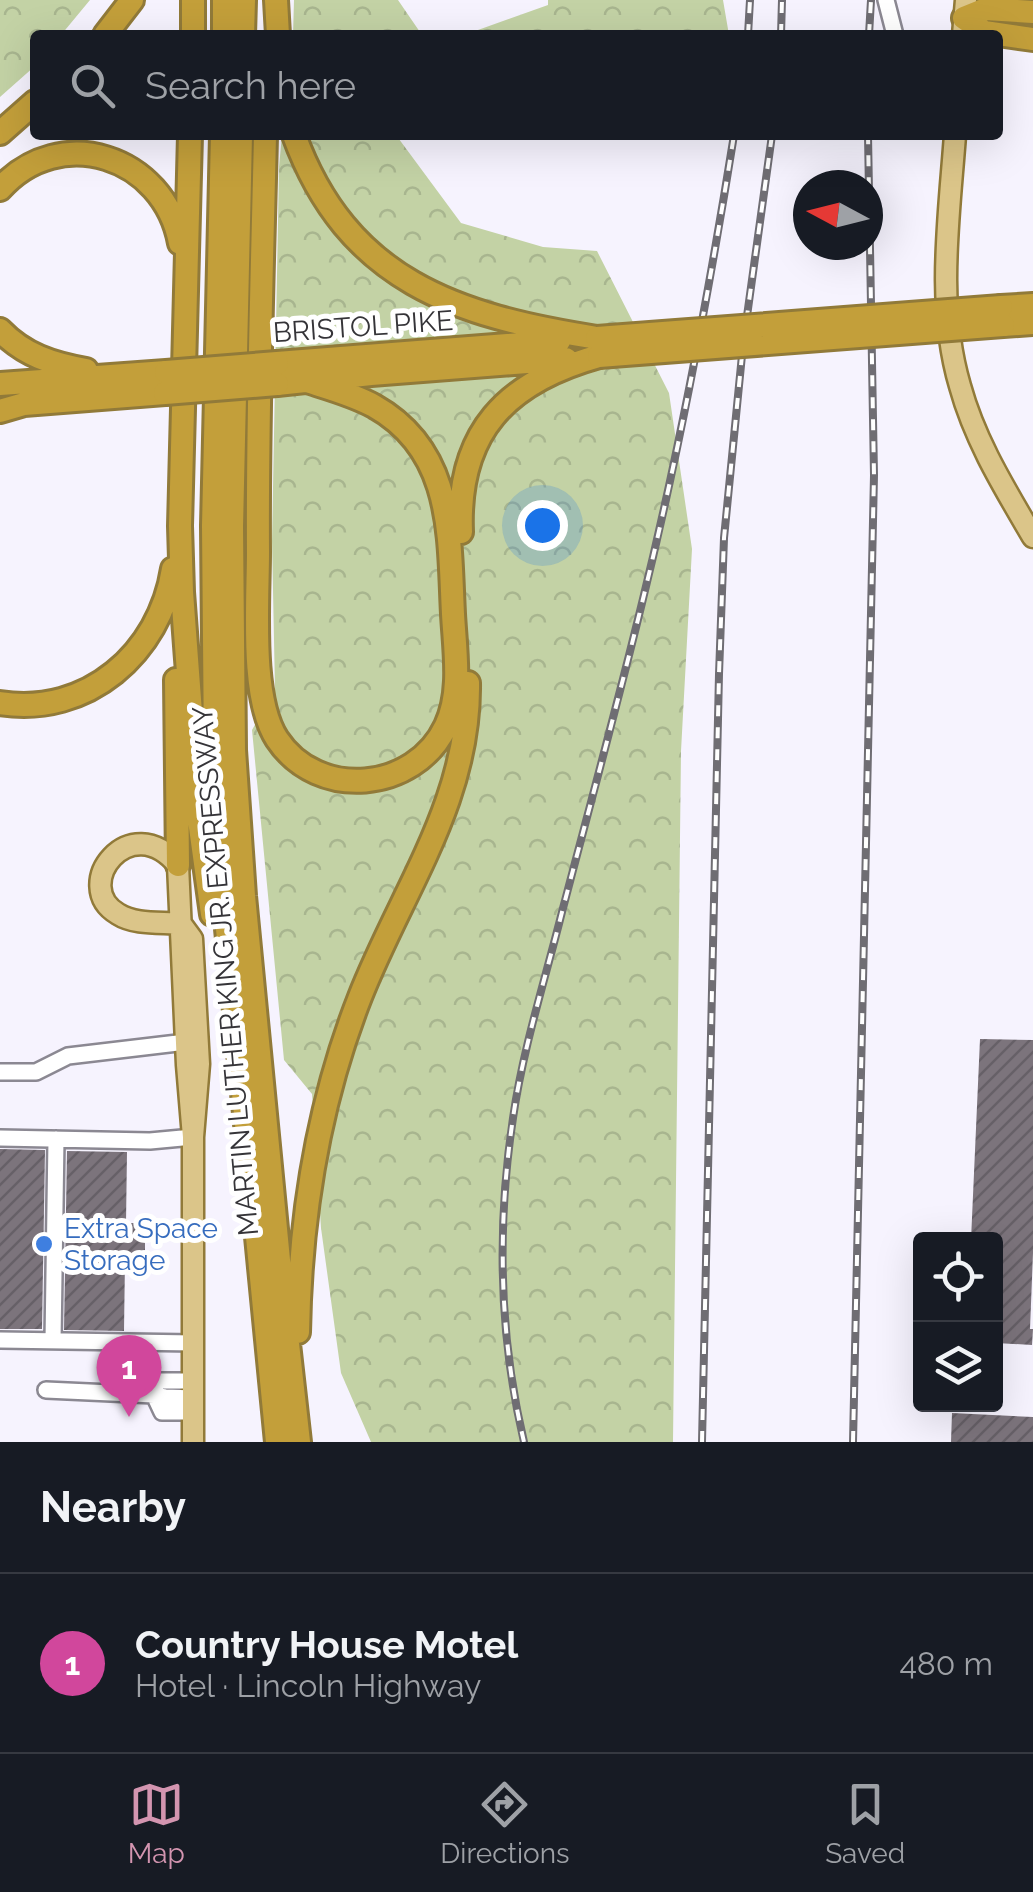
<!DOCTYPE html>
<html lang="en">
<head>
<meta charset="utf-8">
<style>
	body { margin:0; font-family:Raleway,sans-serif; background:#242831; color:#f1f3f6 }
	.controls { position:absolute; right:30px; bottom:30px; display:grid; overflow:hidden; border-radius:10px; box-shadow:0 10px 40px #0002 }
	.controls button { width:90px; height:90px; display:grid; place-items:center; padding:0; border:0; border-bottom:2px solid #363941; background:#171b24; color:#f1f3f6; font:50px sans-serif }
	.compass { position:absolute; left:793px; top:170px; width:90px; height:90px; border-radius:50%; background:#171b24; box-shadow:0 10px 40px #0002; rotate:277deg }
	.you { position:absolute; left:542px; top:525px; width:35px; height:35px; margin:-25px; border:8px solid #fff; border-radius:50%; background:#1a73e8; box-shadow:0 0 0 15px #1a73e833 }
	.badge { display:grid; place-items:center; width:65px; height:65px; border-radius:50%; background:#d395b0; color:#fff; font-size:32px; font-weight:700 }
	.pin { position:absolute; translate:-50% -82px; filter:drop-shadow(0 2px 5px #0008) }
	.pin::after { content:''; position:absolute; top:52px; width:35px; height:30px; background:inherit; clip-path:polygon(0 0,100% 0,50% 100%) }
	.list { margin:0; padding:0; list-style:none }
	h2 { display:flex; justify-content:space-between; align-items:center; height:130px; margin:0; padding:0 40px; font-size:42px }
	h2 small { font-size:32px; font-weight:400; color:#9ea1a6 }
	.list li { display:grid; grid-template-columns:65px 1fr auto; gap:30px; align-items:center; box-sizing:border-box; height:180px; padding:0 40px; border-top:2px solid #363941 }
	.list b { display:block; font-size:38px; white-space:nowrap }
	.list p { margin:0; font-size:32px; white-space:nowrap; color:#9ea1a6 }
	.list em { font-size:32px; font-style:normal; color:#9ea1a6 }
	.icon { flex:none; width:55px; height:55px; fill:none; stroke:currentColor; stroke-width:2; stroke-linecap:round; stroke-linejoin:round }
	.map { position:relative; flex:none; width:1033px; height:1442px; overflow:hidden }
	.search { position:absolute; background:#171b24; box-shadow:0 10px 40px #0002; left:30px; right:30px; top:30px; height:110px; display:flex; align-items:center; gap:25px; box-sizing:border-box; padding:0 35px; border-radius:10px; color:#9ea1a6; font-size:38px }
	.sheet { height:310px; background:#171b24 }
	nav { display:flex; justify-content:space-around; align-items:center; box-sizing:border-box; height:140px; border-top:2px solid #363941; background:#171b24; font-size:28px; color:#9ea1a6 }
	nav a { display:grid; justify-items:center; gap:5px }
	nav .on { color:#d395b0 }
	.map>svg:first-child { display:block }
	.forest { fill:url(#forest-crowns) }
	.building { fill:url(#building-hatch) }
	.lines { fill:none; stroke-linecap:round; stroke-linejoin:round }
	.minor-casing { stroke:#8b8892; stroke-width:20 }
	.major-casing { stroke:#917a39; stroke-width:25 }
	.highway-casing { stroke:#917a39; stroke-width:28 }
	.minor { stroke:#fff; stroke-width:15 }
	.major { stroke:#dbc589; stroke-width:20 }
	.highway { stroke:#c39f3a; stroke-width:22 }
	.rail-casing { stroke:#6f6d73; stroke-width:8 }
	.rail { stroke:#fff; stroke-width:4; stroke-dasharray:11; stroke-linecap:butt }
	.highway-bridge-casing { stroke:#917a39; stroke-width:28; stroke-linecap:butt }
	.highway-bridge { stroke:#c39f3a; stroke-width:22 }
	.shop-dot { fill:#3f7fe0; stroke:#fff; stroke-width:4 }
	.labels { text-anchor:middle; stroke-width:10; stroke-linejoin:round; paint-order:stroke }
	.street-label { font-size:28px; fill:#353438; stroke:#fff }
	.shop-label { font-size:28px; fill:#366cbe; stroke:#fff; text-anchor:start }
</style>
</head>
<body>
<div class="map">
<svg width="1033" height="1442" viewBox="0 0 1033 1442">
	<defs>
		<pattern id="forest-crowns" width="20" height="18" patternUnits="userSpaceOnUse" patternTransform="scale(2.5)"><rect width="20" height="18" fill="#c3d2a5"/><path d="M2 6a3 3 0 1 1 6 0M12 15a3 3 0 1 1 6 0" fill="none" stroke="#a8b58f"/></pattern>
		<pattern id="building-hatch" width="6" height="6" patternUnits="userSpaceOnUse" patternTransform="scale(2.5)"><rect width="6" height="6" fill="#7c747c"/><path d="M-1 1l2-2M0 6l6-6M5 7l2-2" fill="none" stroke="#666067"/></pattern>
	</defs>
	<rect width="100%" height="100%" fill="#f6f3fe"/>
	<!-- forest -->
	<path class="forest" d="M0 0H90L61 35H35V66L0 97Z
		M294 0H398L422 35H293Z
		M548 0H723L729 35H464L548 5Z
		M282 135H396L461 223 543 247 597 251 669 393 692 549 681 751 673 1442H371L341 1373 321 1228 312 1094 284 1060 252 730 275 690 272 541 279 167Z"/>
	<!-- building -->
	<path class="building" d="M980 1039 1033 1040V1253L1030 1329H1033L1032 1345 996 1343V1240H971Z
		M0 1149 45 1150 42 1329H0Z
		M67 1151 127 1152 126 1223H145V1260H125L124 1331 64 1330Z
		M952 1413 1033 1417V1442H951Z"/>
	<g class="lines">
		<defs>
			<path id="minor" d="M886 0 895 35
				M0 1072H36L68 1056 186 1042
				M0 1138 150 1141 193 1137
				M0 1340 194 1343
				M53 1341 56 1139
				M46 1390 154 1395 157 1381H194
				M154 1395 162 1412H193
				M154 1395 165 1397 194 1398"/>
			<path id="major" d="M963 35 966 0
				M955 135C949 218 936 305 960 386 975 441 1005 489 1033 537
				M193 1442V1137L187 1065 178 865C130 807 70 886 118 914 135 925 161 922 181 924L192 939 199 1064 193 1137"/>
			<path id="highway" d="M276 0 278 35
				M964 18 984 32 1033 39
				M964 18 986 9 1033 12
				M105 35 132 0
				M193 35V0
				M224 35V0
				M243 35 244 0
				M0 133 35 102
				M190 135 180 526 182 592 199 820 212 914
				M222 135 213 526 215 751 224 898 277 1442
				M241 135 232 527 234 750 244 896 281 1281 299 1442
				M265 135C262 274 257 413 258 552 258 602 250 698 277 739 318 801 415 792 446 726 462 692 455 651 453 614 449 535 454 451 374 406 354 395 332 389 310 382
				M294 135C347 281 457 316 597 338
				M0 189C60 122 164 156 180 243
				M1001 307 1033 305
				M1003 325 1033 323
				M0 330C24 355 52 364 86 370
				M277 363 559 341
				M0 384 166 372
				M277 384 371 374 566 359
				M0 411 24 404 165 393
				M461 532C457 432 506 382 599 356
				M176 680 178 865
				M0 703C87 717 160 653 173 569
				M298 1332C300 1217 318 1104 360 997 401 892 470 801 468 683"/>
		</defs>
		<!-- minor casing -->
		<use href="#minor" class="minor-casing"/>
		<!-- major casing -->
		<use href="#major" class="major-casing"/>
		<!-- highway casing -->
		<use href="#highway" class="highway-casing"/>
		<!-- minor -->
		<use href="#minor" class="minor"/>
		<!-- major -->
		<use href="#major" class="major"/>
		<!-- highway -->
		<use href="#highway" class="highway"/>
		<defs>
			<path id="rail" d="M748 35 750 0
				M781 35 782 0
				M869 35 871 0
				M524 1442C499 1336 497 1225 513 1118 523 1048 545 980 562 912 589 809 617 706 642 603 680 448 709 292 734 135
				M702 1442 719 674 724 538 743 345 772 135
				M853 1442 874 475 868 135"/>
		</defs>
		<!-- rail casing -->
		<use href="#rail" class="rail-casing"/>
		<!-- rail -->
		<use href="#rail" class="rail"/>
		<defs>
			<path id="highway-bridge" d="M597 338 1001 307
				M599 356 1003 325
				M166 372 277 363
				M165 393 277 384"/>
		</defs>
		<!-- highway-bridge casing -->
		<use href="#highway-bridge" class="highway-bridge-casing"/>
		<!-- highway-bridge -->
		<use href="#highway-bridge" class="highway-bridge"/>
	</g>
	<!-- markers -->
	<circle class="shop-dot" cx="44" cy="1244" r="10"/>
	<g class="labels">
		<!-- street labels -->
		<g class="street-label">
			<text transform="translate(363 326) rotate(-4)" y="10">BRISTOL PIKE</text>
			<text transform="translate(225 971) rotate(-95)" y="10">MARTIN LUTHER KING JR. EXPRESSWAY</text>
		</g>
		<!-- shop labels -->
		<g class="shop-label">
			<text x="64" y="1238">Extra Space<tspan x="64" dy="32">Storage</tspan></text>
		</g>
	</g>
</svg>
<div class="controls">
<button><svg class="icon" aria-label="locate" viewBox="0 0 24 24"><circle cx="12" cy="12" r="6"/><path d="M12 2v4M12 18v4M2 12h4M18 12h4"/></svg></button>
<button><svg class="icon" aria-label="layers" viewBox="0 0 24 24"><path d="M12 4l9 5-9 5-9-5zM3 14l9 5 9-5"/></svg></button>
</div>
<svg class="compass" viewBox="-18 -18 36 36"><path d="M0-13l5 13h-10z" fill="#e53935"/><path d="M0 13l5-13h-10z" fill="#9ea1a6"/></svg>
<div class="you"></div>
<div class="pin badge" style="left:129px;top:1417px;background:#d1479c">1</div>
<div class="search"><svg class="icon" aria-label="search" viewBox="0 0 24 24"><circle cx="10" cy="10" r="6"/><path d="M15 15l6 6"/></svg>Search here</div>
</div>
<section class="sheet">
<h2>Nearby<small></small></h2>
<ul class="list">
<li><span class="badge" style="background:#d1479c">1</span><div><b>Country House Motel</b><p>Hotel · Lincoln Highway</p></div><em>480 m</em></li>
</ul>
</section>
<nav>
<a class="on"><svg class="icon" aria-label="map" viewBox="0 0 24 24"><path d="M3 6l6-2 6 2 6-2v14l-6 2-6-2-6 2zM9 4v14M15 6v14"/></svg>Map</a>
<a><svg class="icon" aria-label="directions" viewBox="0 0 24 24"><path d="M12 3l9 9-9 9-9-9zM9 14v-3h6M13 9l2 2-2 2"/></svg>Directions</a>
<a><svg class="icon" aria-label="saved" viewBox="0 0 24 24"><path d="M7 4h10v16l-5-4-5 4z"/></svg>Saved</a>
</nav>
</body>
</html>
